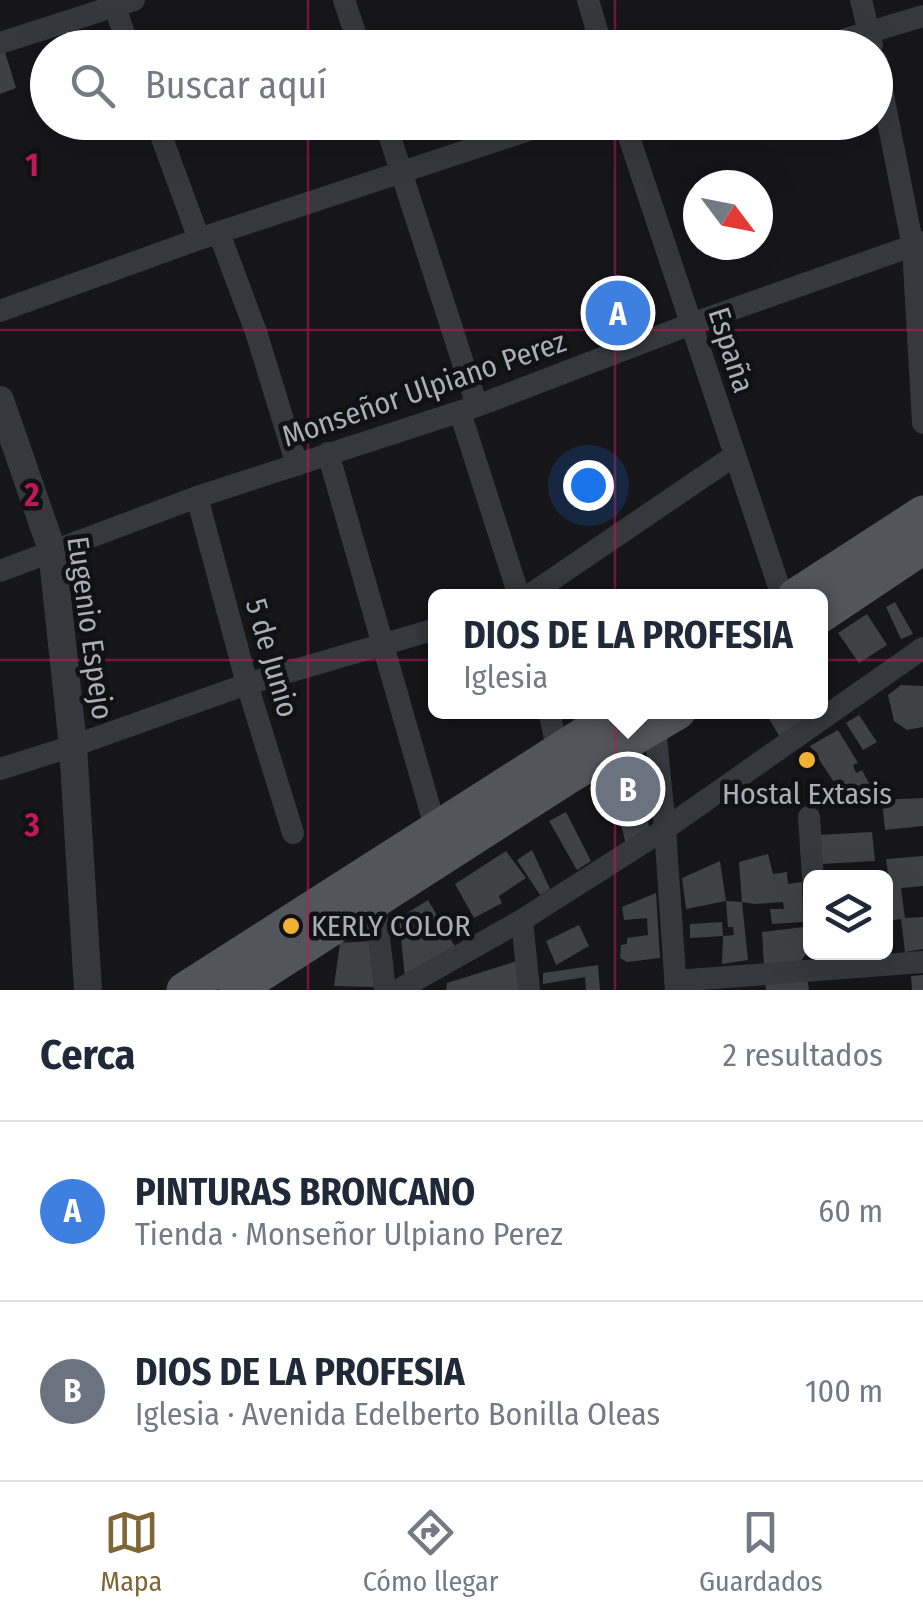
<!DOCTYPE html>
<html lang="es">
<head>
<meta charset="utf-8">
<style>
	body { margin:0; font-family:"Fira Sans Condensed",sans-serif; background:#f6f6f7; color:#1f2937 }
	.controls { position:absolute; right:30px; bottom:30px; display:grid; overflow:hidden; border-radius:15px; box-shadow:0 10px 40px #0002 }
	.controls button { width:90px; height:90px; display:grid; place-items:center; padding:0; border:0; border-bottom:2px solid #e0e1e3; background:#fff; color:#1f2937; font:50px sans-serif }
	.compass { position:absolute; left:683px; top:170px; width:90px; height:90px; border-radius:50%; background:#fff; box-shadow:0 10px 40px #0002; rotate:122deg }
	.you { position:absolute; left:588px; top:485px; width:35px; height:35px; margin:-25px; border:8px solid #fff; border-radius:50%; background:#1a73e8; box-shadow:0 0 0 15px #1a73e833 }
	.badge { display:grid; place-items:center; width:65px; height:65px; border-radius:50%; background:#7e6636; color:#fff; font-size:32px; font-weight:700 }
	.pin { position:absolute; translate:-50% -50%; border:5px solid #fff; box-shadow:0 2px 10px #0006 }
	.popup { position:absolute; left:428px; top:589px; width:400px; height:130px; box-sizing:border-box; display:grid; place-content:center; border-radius:15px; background:#fff; filter:drop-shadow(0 2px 8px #0005); font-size:32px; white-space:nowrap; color:#747a83 }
	.popup b { font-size:38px; color:#1f2937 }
	.popup::after { content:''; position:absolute; left:50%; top:100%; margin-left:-20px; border:20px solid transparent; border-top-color:#fff }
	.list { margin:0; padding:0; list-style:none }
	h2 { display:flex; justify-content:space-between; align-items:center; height:130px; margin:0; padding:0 40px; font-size:42px }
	h2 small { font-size:32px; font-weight:400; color:#747a83 }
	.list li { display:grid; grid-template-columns:65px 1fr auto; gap:30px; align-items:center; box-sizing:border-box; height:180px; padding:0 40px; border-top:2px solid #e0e1e3 }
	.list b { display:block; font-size:38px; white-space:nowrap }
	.list p { margin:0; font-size:32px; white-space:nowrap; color:#747a83 }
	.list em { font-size:32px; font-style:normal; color:#747a83 }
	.icon { flex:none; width:55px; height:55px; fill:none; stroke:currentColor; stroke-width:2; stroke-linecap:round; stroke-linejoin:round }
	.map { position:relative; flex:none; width:923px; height:990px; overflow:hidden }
	.search { position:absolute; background:#fff; box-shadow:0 10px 40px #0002; left:30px; right:30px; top:30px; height:110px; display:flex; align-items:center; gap:25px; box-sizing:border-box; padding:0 35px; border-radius:55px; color:#747a83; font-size:38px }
	.sheet { height:490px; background:#fff }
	nav { display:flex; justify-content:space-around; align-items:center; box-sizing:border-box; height:140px; border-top:2px solid #e0e1e3; background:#fff; font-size:28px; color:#747a83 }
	nav a { display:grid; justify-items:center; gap:5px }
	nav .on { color:#7e6636 }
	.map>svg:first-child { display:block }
	.building { fill:#404145 }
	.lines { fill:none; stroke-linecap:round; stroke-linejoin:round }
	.minor { stroke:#37383d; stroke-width:22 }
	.tertiary { stroke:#37383d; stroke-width:28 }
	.primary { stroke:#53555c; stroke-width:35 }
	.grid { fill:none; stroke:#c2185b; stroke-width:2.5; stroke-opacity:0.55 }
	.poi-dot { fill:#f2b134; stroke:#111113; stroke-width:4 }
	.labels { text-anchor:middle; stroke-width:9; stroke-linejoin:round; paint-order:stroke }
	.street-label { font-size:30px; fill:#a8adb8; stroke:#111113 }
	.poi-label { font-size:30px; fill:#a8adb8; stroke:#111113 }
	.grid-label { font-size:32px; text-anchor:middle; font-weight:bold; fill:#c2185b; stroke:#111113; stroke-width:9; stroke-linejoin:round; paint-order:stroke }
</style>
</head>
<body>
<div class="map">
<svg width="923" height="990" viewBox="0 0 923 990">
	<rect width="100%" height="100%" fill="#161618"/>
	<!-- building -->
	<path class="building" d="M5 52 16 88 0 94V54Z
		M895 602 913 634 901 639 886 607Z
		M867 614 887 645 859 663 838 633Z
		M901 685 923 686V727L907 730 894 721 888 695Z
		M765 712H820L781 739Z
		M859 715 877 742 863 750 846 723Z
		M838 730 858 763 853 765 856 773 862 770 873 791 850 806 810 746Z
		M643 772 649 829 626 844 611 788 636 773Z
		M923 798V826L885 830 882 800Z
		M566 812 591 861 577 870 549 821Z
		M872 832 875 861 821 864 818 835Z
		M532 850 550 889 540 895 517 860Z
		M506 851 526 878 499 896 502 903 474 918 455 884Z
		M768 854 773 874 787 872 788 884 802 882 803 922 772 924 770 909H784L783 902 754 904 742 902 739 862Z
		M923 856V886L901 888 905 918 923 917V949L905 952 901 919 886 921V890L890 889 886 859Z
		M720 861 726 901 742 902 748 960 722 964 723 936 690 938V924L722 922 723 936 734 935 733 927H728L726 901 686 909 682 878Z
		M656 893 660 958 627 962 620 958 621 945 627 944V938L648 935 647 918 624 920 622 907Z
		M428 900 457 950 405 978 399 918Z
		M579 925 589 946 556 965 546 941Z
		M804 927 806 954 801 961 764 965 762 932Z
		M370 941 374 987 334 986 340 943Z
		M517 961 522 990H446L447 983Z
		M598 965 600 990H586L585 977 543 984V973Z
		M923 975V990H912L911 976Z
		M807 977 809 990H766L765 978Z"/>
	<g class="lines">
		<!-- minor -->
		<path class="minor" d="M344 0 360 48
			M588 0 602 48
			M861 0 872 45
			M115 7 129 48
			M0 43 134 0
			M816 48 923 16
			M876 60 913 247 923 423
			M156 122 199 239
			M385 122 477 406
			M624 122 782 596
			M219 233 256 332 297 465
			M0 311 199 239 553 122
			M460 412 519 596
			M328 453 436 830
			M197 497 247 684 293 833
			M0 571 197 497 477 406 691 324 923 242
			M528 596 734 456
			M549 712 558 751
			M655 727 665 829 676 990
			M0 769 73 746 247 684 436 629
			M809 817 813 878
			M375 902 385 990
			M522 920 529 990
			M675 981 923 962
			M398 990 522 920 665 829 923 648"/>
		<!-- tertiary -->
		<path class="tertiary" d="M0 400 52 550 73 746 88 990"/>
		<!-- primary -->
		<path class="primary" d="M795 596 923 513
			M820 616 923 547
			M184 990 619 712
			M236 990 566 778 678 712"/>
	</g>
	<!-- grid -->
	<path class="grid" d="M308 0V48M615 0V48M308 122V990M615 122V990M0 330H923M0 660H923"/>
	<!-- markers -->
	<g class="poi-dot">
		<circle cx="807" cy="760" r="10"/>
		<circle cx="291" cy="926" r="10"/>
	</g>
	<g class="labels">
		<!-- street labels -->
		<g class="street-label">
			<text transform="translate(731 350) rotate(72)" y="10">España</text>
			<text transform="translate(424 389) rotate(-19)" y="10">Monseñor Ulpiano Perez</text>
			<text transform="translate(90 628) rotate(82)" y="10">Eugenio Espejo</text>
			<text transform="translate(272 658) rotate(74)" y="10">5 de Junio</text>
		</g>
		<!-- poi labels -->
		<g class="poi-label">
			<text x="807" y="804">Hostal Extasis</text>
			<text x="311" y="936" text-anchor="start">KERLY COLOR</text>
		</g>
	</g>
	<g class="grid-label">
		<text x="32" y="176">1</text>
		<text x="32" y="506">2</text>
		<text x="32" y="836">3</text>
	</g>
</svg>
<div class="controls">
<button><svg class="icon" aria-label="layers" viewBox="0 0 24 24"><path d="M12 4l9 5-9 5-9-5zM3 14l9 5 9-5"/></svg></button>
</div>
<svg class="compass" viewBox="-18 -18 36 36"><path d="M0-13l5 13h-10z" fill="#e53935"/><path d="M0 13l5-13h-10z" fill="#747a83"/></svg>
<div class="you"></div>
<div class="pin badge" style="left:618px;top:313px;background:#3f7fe0">A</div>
<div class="pin badge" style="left:628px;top:789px;background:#6b7280">B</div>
<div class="popup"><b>DIOS DE LA PROFESIA</b>Iglesia</div>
<div class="search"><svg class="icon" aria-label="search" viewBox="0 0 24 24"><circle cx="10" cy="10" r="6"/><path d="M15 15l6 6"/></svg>Buscar aquí</div>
</div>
<section class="sheet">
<h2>Cerca<small>2 resultados</small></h2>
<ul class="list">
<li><span class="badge" style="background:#3f7fe0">A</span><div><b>PINTURAS BRONCANO</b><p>Tienda · Monseñor Ulpiano Perez</p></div><em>60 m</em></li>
<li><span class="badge" style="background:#6b7280">B</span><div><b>DIOS DE LA PROFESIA</b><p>Iglesia · Avenida Edelberto Bonilla Oleas</p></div><em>100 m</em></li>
</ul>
</section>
<nav>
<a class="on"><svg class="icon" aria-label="map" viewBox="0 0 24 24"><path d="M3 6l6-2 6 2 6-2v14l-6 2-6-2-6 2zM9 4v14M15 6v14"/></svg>Mapa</a>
<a><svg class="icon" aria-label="directions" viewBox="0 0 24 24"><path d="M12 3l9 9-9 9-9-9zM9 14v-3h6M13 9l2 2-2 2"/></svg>Cómo llegar</a>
<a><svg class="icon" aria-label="saved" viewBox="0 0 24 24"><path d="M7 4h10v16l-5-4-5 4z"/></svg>Guardados</a>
</nav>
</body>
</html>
